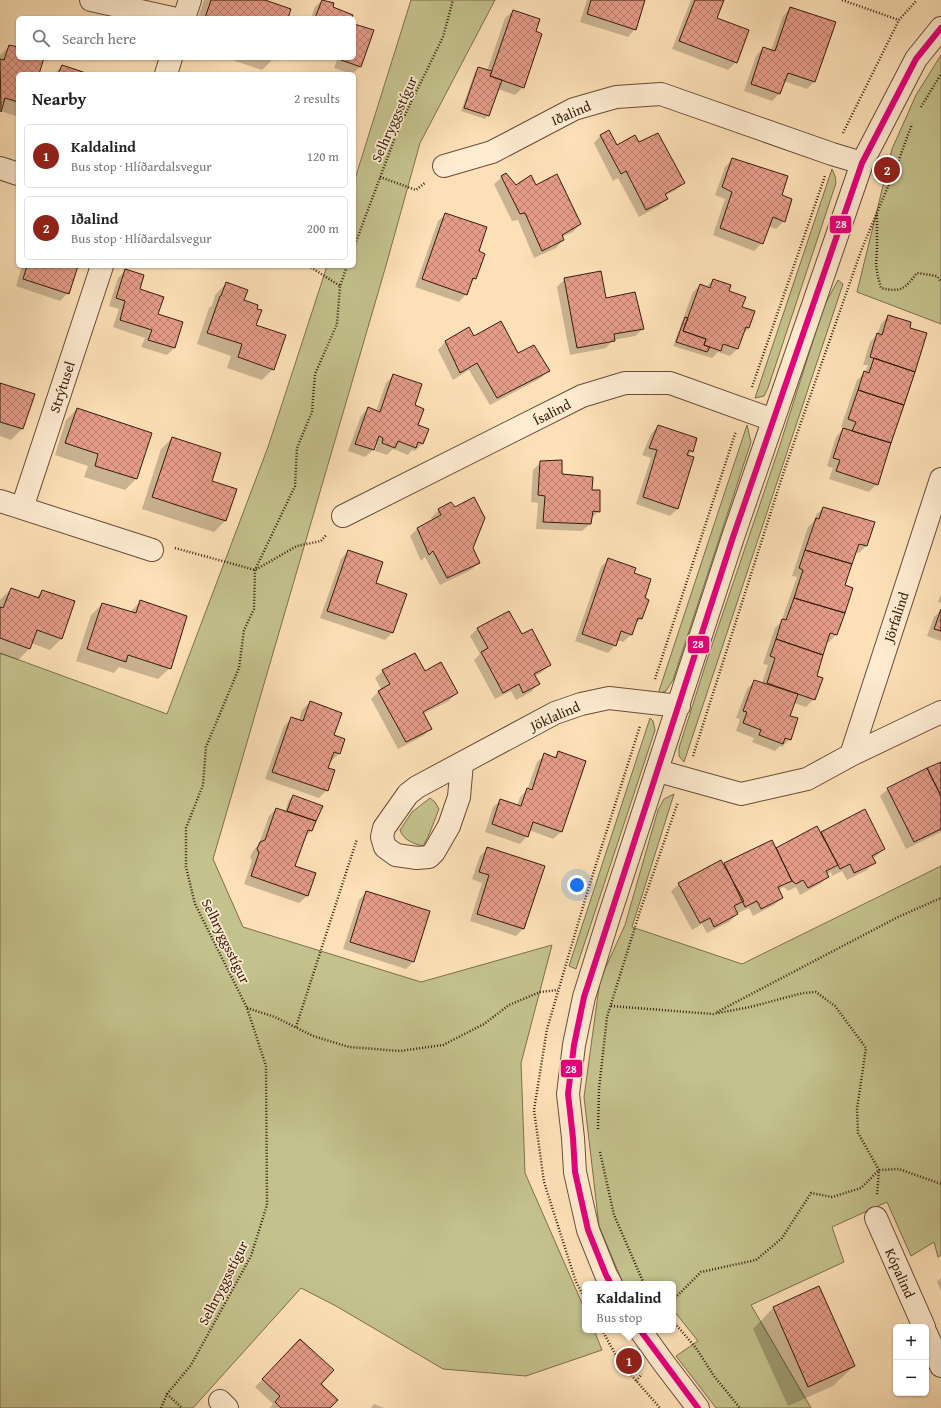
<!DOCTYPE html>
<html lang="en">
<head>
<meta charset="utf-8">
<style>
	body { margin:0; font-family:"Gentium Book Plus",serif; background:#f6f6f6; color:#222 }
	.controls { position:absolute; right:12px; bottom:12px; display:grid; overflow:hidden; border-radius:6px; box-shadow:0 1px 3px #0004 }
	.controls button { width:36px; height:36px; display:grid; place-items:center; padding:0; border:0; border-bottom:1px solid #e0e0e0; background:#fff; color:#222; font:20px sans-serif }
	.you { position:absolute; left:577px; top:885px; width:14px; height:14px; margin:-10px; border:3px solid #fff; border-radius:50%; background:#1a73e8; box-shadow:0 0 0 6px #1a73e833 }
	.badge { display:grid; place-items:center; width:26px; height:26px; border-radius:50%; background:#8f2418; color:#fff; font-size:13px; font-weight:700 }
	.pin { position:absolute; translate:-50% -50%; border:2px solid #fff; box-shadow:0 1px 4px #0006 }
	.popup { position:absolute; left:582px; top:1281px; width:94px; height:52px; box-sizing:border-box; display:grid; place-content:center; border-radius:6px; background:#fff; filter:drop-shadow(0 1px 3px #0005); font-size:13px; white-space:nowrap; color:#767676 }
	.popup b { font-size:15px; color:#222 }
	.popup::after { content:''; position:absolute; left:50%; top:100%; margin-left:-8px; border:8px solid transparent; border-top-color:#fff }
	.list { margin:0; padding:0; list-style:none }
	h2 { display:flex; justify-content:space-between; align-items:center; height:52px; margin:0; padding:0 16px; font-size:17px }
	h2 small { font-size:13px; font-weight:400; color:#767676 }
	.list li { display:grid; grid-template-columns:26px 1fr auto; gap:12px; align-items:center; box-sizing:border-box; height:64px; margin:0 8px 8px; padding:0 8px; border:1px solid #e0e0e0; border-radius:6px }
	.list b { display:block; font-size:15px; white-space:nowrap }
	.list p { margin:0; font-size:13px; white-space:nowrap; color:#767676 }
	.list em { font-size:13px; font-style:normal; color:#767676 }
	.icon { flex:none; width:22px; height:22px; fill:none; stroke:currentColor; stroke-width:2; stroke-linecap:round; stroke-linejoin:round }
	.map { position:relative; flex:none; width:941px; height:1408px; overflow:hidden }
	.search { position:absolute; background:#fff; box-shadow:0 1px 3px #0004; left:16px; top:16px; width:340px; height:44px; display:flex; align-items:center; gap:10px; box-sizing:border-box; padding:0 14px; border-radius:6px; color:#767676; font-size:15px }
	.panel { position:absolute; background:#fff; box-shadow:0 1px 3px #0004; left:16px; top:72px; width:340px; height:196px; border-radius:6px }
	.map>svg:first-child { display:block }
	.grass { fill:#c3c18c; stroke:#7d6e4c }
	.shadow { fill:#0003; fill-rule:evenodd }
	.building { fill:url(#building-cross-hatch); stroke:#371b0d }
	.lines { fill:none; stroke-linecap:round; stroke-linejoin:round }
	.minor-casing { stroke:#684c38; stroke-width:24 }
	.path { stroke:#371b0d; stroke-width:2.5; stroke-dasharray:1 2; stroke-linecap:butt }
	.minor { stroke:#feebd0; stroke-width:22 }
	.bus-1-casing { stroke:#feebd0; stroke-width:9 }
	.bus-1 { stroke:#e5007d; stroke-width:6 }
	.labels { text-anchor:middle; stroke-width:3.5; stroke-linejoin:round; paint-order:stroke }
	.street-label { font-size:14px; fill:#371b0d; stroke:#feebd0 }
	.line-badge { stroke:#feebd0; stroke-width:1.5 }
	.badge-label { font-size:11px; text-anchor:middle; font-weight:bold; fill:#fff }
</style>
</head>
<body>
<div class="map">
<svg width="941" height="1408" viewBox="0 0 941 1408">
	<defs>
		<pattern id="building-cross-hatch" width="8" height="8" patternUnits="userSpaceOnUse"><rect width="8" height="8" fill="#e59c89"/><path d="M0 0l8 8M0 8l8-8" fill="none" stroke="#ba7e6e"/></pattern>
	</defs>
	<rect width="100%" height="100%" fill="#fde0b7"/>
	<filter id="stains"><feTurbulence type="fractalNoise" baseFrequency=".005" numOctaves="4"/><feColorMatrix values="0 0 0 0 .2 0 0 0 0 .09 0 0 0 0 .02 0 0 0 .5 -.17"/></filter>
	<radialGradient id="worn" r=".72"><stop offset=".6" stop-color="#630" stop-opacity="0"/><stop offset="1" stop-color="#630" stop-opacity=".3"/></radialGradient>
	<!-- grass -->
	<path class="grass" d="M411 0H495L420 143 387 262 213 859 243 927 421 982 552 945 521 1063 525 1173 585 1310V1330H594L602 1350 526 1376 443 1369 336 1306 301 1288 193 1408H0V653L167 714 268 447 327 266H354V182Z
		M941 55V324L857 292 892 149 916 95Z
		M832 169 835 176 836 183 768 388 764 396 755 398Z
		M838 280 843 284 684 762 679 756V748L707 660 779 448 824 306Z
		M747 425 751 442 673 680 666 691 658 694Z
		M650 718 653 721 655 730 576 969 569 966Z
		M674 794 632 927 742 964 941 866V1255L938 1257 934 1242 911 1256 887 1202 832 1227 844 1262 751 1305 811 1408H716L676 1356 698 1341 674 1311H673V1284H625L622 1281 599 1226 584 1097 600 980 625 925 658 810 664 799Z
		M430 798 435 802 439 809 428 837 423 846C414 844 403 840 400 830L412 812Z"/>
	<!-- shadow -->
	<path class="shadow" d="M204 0H262L287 18H198Z
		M322 0 333 4 332 8 351 18H311L315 7Z
		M587 0H644L635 29 628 37 580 22Z
		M691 0H722L716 18 736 62 728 70 672 49Z
		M791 8 835 23 814 82 807 89 784 81 780 93 772 101 744 91 756 56 763 48 771 51 783 16Z
		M513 11 523 87 515 95 498 89 488 115 485 119 461 111 475 72 479 69 487 71 505 18Z
		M354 25 373 31 360 67 352 74 334 68 337 60 334 59 354 58Z
		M10 46 18 48V58H43L38 74H18V115L16 116 0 111V55Z
		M226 58H274L262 70Z
		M62 66 86 74H54Z
		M601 135 617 146 639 144 684 183 676 190 665 196 666 199 659 206 639 217 618 178 613 181 594 143Z
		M733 159 781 195 791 199 784 221 776 229 768 226 762 243 754 251 713 235 725 199 715 195 725 167Z
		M502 177 516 187 535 186 580 224 573 232 562 237 563 240 556 248 534 258 518 220 512 221 494 184Z
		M446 214 478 252 475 278 470 284 466 294 459 302 415 287 438 221Z
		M22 266H77L68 293 60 301 16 286Z
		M125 271 157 315 174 348 167 355 141 347 145 338 113 327 119 309 109 306 118 278Z
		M565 279 605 299 643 329 635 336 613 340 606 348 570 355 557 287Z
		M713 280 728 292 749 328 743 334 737 349 730 356 718 352 712 358 673 346 693 292 700 285 706 287Z
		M226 284 243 301 255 326 273 369 262 380 227 368 231 356 197 344 209 308 212 306 215 295Z
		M888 316 877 484 869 492 829 479 833 468 827 466 836 437 844 428 841 427 857 380 865 373 868 365H863L870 342 877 335 881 324Z
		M468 328 474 337 517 354 549 370 541 378 490 405 469 370 453 380 438 350 445 342Z
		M394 375 414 406 417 426 422 444 415 451 412 450 408 455 393 449 387 455 375 451 377 445H375L373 450 365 457 348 451 361 416 368 408 376 411 386 383Z
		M0 384 22 429 11 440 0 436Z
		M77 409 151 433 136 479 125 490 84 477 88 466 55 455 66 420Z
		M658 426 692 451 688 456 677 509 670 516 636 504 651 458 642 455 651 434Z
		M172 438 210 482 235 490 225 521 214 532 142 509 161 449Z
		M541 462 561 475 591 491 599 511 591 519 590 524 582 531 536 529 538 503 531 502 533 470Z
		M823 508 874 523 866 546 859 553 855 552 844 586 852 588 836 635 829 642H826L815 676 814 699 806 707 794 703 789 716 790 739 782 747 780 746 775 751 752 742 754 738 736 731 740 719 736 718 747 689 754 682 762 683 768 665 763 664 775 628 781 622 797 577 792 576 808 527 814 521 816 515ZM825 632 833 633V635Z
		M439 510 472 548 479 563 471 570 440 585 425 557 421 561 410 536 417 529 433 520 431 518Z
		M348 551 374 583 392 633 385 640 320 618 341 559Z
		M609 559 633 574 643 599 647 600 641 619 634 625 631 635 623 642 617 640 615 645 608 653 575 641 601 567Z
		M11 589 35 598 43 591 61 639 50 650 31 643 29 649 18 660 0 654V600Z
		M941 594V603L938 602Z
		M140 602 170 668 158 679 119 667 114 673 76 661 91 615 102 604 130 612Z
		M941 610V641L927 636 934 617Z
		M478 628 521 635 550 665 542 672 534 677 538 684 531 692 516 700 511 691 495 699 474 660 480 654 470 636Z
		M383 671 424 673 456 693 449 701 423 714 431 729 423 736 398 749 371 699 381 689 375 678ZM449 697V699L419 715 418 713Z
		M310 702 333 736 344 740 339 754 331 761H330L327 769V790L319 798 265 779 284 726 292 718 299 720 302 710Z
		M559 752 561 832 553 839 529 830 527 836 520 844 485 832 493 807 501 800 517 806 520 797 527 790 537 762 545 755 553 758Z
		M941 763V832L906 849 880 796 888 789Z
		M293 796 321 806 311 831 304 838 294 866 315 874 307 896 299 903 244 884 252 861 250 857 253 851 259 844 269 816 276 809 285 812 289 800Z
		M864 811 884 849 876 856 872 859 874 862 867 870 847 880 842 871 832 876 831 872 827 874 828 877 820 884 800 895 796 887 788 891 784 887 778 890 782 898 774 905 753 916 749 908 738 913 736 908 734 909 737 914 729 922 707 933 702 924 692 930 671 891 679 884 723 865 772 841 776 849 817 827 820 833Z
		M487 849 524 928 516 936 470 921 482 883 472 879 480 856Z
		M366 892 413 962 406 969 343 949 359 900Z
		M941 1278V1291L937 1282Z
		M819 1288 854 1366 833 1386 788 1406 753 1329 773 1308Z
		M292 1348 319 1384 329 1408H270L273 1404 255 1387Z
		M374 1404 384 1408H371Z"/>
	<!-- building -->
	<path class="building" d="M211 0H265L291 9 288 18H205Z
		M322 0 334 3 333 7 353 15 352 18H315Z
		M591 0H645L636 30 587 14Z
		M695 0H724L717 18 749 30 737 63 679 41Z
		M790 7 836 22 815 82 788 73 780 94 751 84 763 47 775 51Z
		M513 10 540 19 536 31 542 34 524 88 490 76Z
		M354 24 374 30 361 67 341 60 342 58H354Z
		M9 45 18 47V58H44L39 74H18V102L5 98 1 112 0 59 4 60Z
		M62 65 89 74H58Z
		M478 67 492 71 490 76 502 80 489 116 464 108Z
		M609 130 617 145 635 135 639 142 658 133 685 183 665 194 668 199 646 210 626 171 621 174 600 135Z
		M732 158 788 176 782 195 792 199 785 222 773 217 763 244 720 228 732 192 722 187Z
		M506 173 516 185 531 175 536 185 557 174 581 224 562 235 564 240 542 251 525 213 520 214 501 176Z
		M445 213 487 227 479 251 485 254 476 279 473 278 467 295 422 279Z
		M27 266H78L69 294 23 279Z
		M125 269 144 275 140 289 164 297 158 314 183 322 175 348 148 340 152 330 120 320 125 301 116 298Z
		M601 271 606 298 635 292 644 329 614 334 615 341 577 348 564 278Z
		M713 279 731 285 729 291 746 297 742 307 755 311 749 328 746 327 738 349 723 344 721 351 704 345 706 339 683 331 700 284 710 288Z
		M226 282 248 290 244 300 258 305 257 309 262 310 256 325 286 335 274 370 238 357 242 344 207 333 220 296H221Z
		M888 315 911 322 910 328 927 333 915 372 870 357 877 333 882 335Z
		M685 317 688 318 683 331 706 339 704 345 710 347 707 352 676 342Z
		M501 321 518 353 534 345 550 371 497 398 477 363 460 373 445 341 469 327 474 336Z
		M874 358 915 372 904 405 858 390 864 371 869 373Z
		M393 374 422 384 415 405 424 409 418 425 429 429 423 444 418 442 416 448 398 441 395 448 382 443 383 438 379 436 374 450 355 444 368 407 380 412Z
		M0 383 35 394 23 429 0 422Z
		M858 390 904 405 891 443 852 431 856 422 848 419Z
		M77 408 152 433 137 479 95 466 98 454 65 443Z
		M658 425 697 438 693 452 689 450 687 455 694 457 678 509 643 497 657 450 649 448Z
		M843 428 891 443 878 485 836 471 840 460 833 458Z
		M172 437 221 453 212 481 237 489 226 521 152 497Z
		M562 460V474L593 477 592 490H600V512L593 511 591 524 543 522 545 496 538 495 540 461Z
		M474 497 485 518 473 548 480 563 447 578 433 551 429 555 417 528 441 515 438 509 451 502 455 507Z
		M823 507 875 522 867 546 859 544 852 564 805 550 816 518 819 519Z
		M348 550 383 562 376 583 407 594 393 633 327 611Z
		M805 550 852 564 845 585 853 588 845 613 794 598 803 570 799 568Z
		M608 558 636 568 634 573 651 579 645 598 649 600 642 619 638 618 632 635 621 631 616 646 582 634Z
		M11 588 39 598 42 590 75 601 62 639 37 630 30 649 0 638V607L3 608Z
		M794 598 845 613 837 635 830 633 823 655 776 639 782 619 786 620Z
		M140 600 187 616 171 669 128 655 126 662 87 649 102 603 136 613Z
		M941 609V631L934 629Z
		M509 611 522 634 532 629 551 665 534 674 540 684 523 693 519 684 503 693 481 652 488 648 477 628Z
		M776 639 823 655 817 676 823 678 815 700 767 683 775 658 770 656Z
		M415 653 425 671 441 662 458 693 423 712 432 729 406 742 378 691 390 684 382 670Z
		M754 680 798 694 790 716 798 718 791 740 785 738 783 744 759 735 761 730 743 723 747 712 743 711Z
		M310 701 342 713 334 735 345 739 340 754 334 752 328 768 335 770 328 791 272 772 291 717 303 721Z
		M558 751 586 761 562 832 533 822 528 837 492 824 500 799 521 806 527 788 532 790 544 753 556 758Z
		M941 762V796L927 768Z
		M927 768 941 796V829L914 842 887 788Z
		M293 795 323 806 316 821 287 811Z
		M276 808 316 821 312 831 308 830 295 866 316 873 308 896 251 876 259 853 257 849 260 842 265 840Z
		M865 809 885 849 872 856 876 863 854 873 850 864 840 869 821 832Z
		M817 826 838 865 826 871 829 877 808 888 803 880 796 884 792 881 776 848Z
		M772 840 792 881 778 887 783 898 761 909 757 901 745 907 724 863Z
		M487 847 545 866 524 929 477 914 489 875 479 872Z
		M721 860 744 901 734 906 738 914 714 927 710 918 700 923 678 883Z
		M366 891 430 911 414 962 350 942Z
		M819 1286 855 1366 808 1387 773 1307Z
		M300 1339 334 1370 321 1384 338 1400 330 1408H281L275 1402 280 1396 262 1379Z"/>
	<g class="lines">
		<defs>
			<path id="minor" d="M91 0 172 18
				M184 18 190 0
				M166 74 171 58
				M444 166 492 152 574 109 616 97 661 94 832 154 862 163
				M0 168 18 174
				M0 501 152 550
				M22 508 102 266
				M343 516 582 396 625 383H670L773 420
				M851 755 941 479
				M462 763 459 797 449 826 434 852 429 857 417 858 396 855 385 847 382 837 384 828 408 794 417 787 555 713 581 704 609 698 679 706
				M658 771 741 794 807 779 851 755 941 712
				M876 1218 924 1327
				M611 1284 606 1275 588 1230 575 1172 573 1138 568 1094 574 1045 584 997 608 920 733 537 862 163 916 59 941 28
				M640 1330 663 1362 698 1408
				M926 1333 941 1366
				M220 1401 227 1408"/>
		</defs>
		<!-- minor casing -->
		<use href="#minor" class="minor-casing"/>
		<!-- path -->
		<path class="path" d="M842 0 899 20
			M921 107 941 74
			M843 133 899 20 917 0
			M380 177 416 190 426 182
			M877 215V248L876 265 878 277 881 288C902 293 905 288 917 273L937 276 941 282
			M354 247 399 127 443 37 453 0
			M305 266 312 268 340 286
			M752 387 825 176
			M175 548 255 570 297 546 321 541 327 534
			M655 679 736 431
			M693 756 784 471 861 251 897 165 912 124
			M611 1006 713 1014 750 1007 803 993 816 992 835 1006 866 1048 857 1109 858 1133 879 1170 877 1195
			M247 1008 275 1017 313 1036 349 1047 400 1051 443 1045 484 1024 509 1005 540 992 558 990
			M717 1012 898 917 941 898
			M296 1027 357 839
			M598 1129 599 1089 607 1017 640 911 678 802
			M600 1152 614 1215 644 1284
			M585 1299 576 1282 544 1182 534 1110 547 1029 587 893 640 726
			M673 1300 701 1272 756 1260 782 1238 811 1193 832 1197 861 1188 879 1170 899 1169 941 1184
			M673 1321 696 1348 714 1376 740 1408
			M602 1330 619 1361 660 1408
			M636 1381 642 1374
			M167 1394 182 1408
			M161 1408 167 1394 191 1365 251 1256 267 1205 266 1066 247 1008 195 904 186 867V828L203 785 206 747 239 668 244 630 254 609 255 570 295 486 297 448 312 412 315 374 337 324 340 286 347 266"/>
		<!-- minor -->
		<use href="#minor" class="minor"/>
		<defs>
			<path id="bus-1" d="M611 1284 606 1275 588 1230 575 1172 573 1138 568 1094 574 1045 584 997 733 537 862 163 916 59 941 28
				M640 1330 698 1408"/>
		</defs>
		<!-- bus-1 casing -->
		<use href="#bus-1" class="bus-1-casing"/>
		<!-- bus-1 -->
		<use href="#bus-1" class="bus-1"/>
	</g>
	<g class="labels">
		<!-- street labels -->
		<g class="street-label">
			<text transform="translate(571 113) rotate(-23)" y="5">Iðalind</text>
			<text transform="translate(394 119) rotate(-66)" y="5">Selhryggsstígur</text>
			<text transform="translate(62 387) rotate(-72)" y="5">Strýtusel</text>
			<text transform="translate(552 412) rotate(-27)" y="5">Ísalind</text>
			<text transform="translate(896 617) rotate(-72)" y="5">Jörfalind</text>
			<text transform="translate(555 716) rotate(-24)" y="5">Jöklalind</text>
			<text transform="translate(226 941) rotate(64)" y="5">Selhryggsstígur</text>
			<text transform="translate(900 1273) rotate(66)" y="5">Kópalind</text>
			<text transform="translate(223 1283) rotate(-63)" y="5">Selhryggsstígur</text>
		</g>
	</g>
	<g class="line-badge">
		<rect x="829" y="215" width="23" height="19" rx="4" fill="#e5007d"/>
		<rect x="687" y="635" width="23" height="19" rx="4" fill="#e5007d"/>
		<rect x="560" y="1059" width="23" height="19" rx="4" fill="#e5007d"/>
	</g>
	<g class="badge-label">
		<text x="841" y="228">28</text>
		<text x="698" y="648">28</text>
		<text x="571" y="1073">28</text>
	</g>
	<rect width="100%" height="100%" filter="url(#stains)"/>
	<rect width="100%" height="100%" fill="url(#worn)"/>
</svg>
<div class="controls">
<button>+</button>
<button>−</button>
</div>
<div class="you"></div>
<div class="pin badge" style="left:629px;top:1361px">1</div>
<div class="popup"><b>Kaldalind</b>Bus stop</div>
<div class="pin badge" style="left:887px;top:170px">2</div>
<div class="search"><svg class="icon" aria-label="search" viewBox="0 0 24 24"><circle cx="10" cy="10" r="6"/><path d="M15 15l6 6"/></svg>Search here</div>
<section class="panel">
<h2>Nearby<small>2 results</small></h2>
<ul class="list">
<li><span class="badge">1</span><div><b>Kaldalind</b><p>Bus stop · Hlíðardalsvegur</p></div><em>120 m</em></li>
<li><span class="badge">2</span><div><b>Iðalind</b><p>Bus stop · Hlíðardalsvegur</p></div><em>200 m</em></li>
</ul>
</section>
</div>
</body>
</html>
